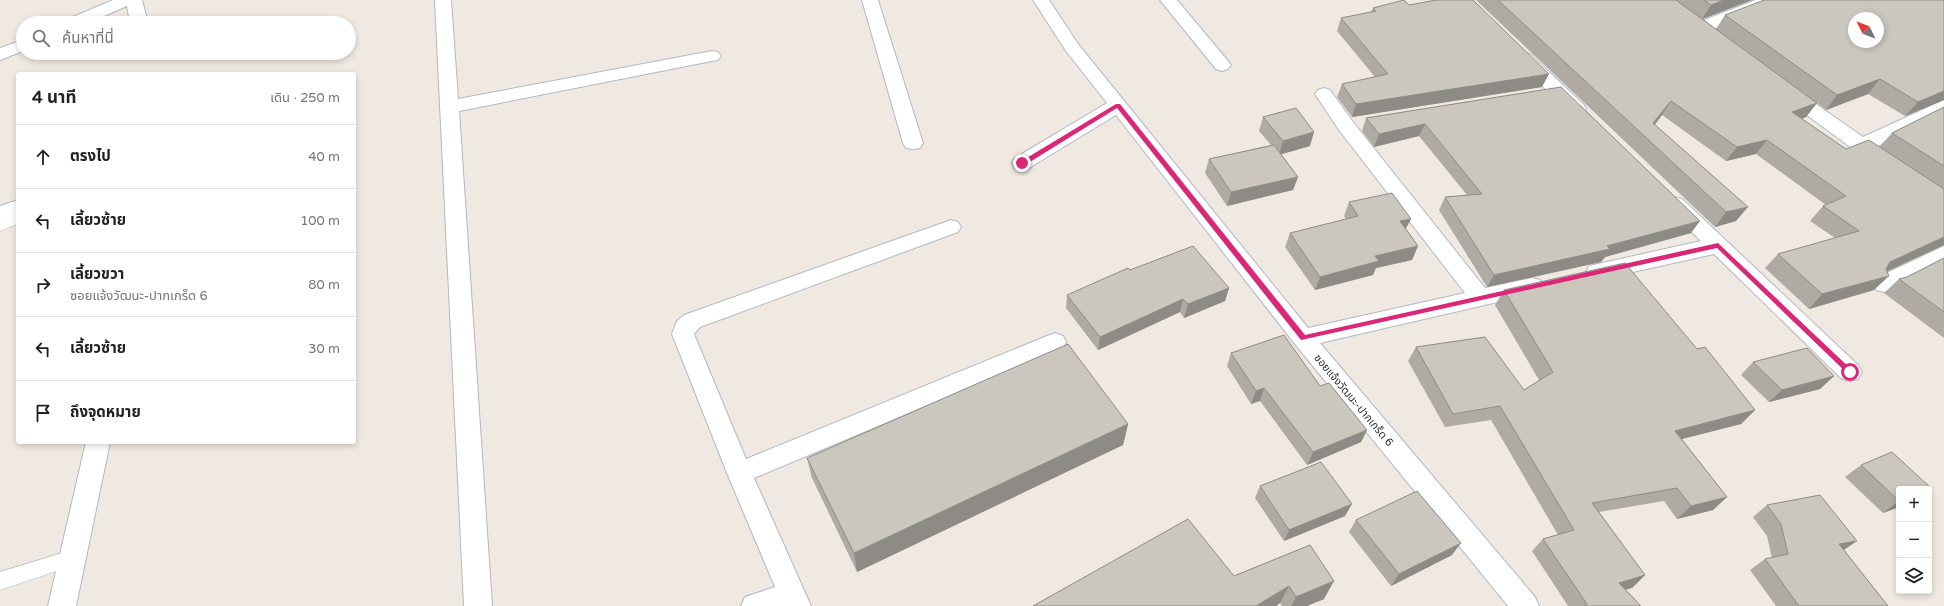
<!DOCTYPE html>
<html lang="th">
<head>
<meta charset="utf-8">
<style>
	body { margin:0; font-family:"Varela Round","Noto Sans Thai",sans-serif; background:#f2f2f2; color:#202124 }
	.controls { position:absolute; right:12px; bottom:12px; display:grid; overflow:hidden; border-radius:4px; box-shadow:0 2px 6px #0003 }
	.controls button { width:36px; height:36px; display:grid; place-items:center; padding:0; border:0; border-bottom:1px solid #e0e0e0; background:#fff; color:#202124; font:20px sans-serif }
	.compass { position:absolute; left:1848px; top:12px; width:36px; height:36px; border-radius:50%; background:#fff; box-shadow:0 2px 6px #0003; rotate:312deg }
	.stop { position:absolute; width:12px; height:12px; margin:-9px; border:3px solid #db2777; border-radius:50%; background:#fff }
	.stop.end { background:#db2777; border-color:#fff; box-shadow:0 1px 4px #0008 }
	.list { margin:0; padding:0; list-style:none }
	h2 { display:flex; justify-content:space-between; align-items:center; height:52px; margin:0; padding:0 16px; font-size:17px }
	h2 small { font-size:13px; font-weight:400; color:#757577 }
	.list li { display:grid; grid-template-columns:26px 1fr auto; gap:12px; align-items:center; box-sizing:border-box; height:64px; padding:0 16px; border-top:1px solid #e0e0e0 }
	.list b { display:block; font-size:15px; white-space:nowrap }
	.list p { margin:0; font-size:13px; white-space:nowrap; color:#757577 }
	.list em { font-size:13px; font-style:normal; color:#757577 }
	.icon { flex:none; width:22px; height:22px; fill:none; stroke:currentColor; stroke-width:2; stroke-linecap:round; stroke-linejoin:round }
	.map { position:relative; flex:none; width:1944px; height:606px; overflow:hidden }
	.search { position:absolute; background:#fff; box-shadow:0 2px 6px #0003; left:16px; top:16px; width:340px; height:44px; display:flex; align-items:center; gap:10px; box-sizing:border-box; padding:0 14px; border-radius:22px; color:#757577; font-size:15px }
	.panel { position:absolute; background:#fff; box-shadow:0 2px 6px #0003; left:16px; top:72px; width:340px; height:372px; border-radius:4px }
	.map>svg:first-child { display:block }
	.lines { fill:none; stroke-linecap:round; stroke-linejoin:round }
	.service-casing { stroke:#b4b7c1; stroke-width:1 }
	.minor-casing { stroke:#b4b7c1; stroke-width:2 }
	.service { fill:#fff; fill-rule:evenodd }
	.minor { fill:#fff; fill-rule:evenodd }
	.wall { fill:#afaba4 }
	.shaded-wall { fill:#8e8b86 }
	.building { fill:#cbc7bf; stroke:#8e8b86; fill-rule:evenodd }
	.route { fill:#db2777 }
	.labels { text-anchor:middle; stroke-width:4; stroke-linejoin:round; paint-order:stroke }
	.street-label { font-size:11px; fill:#2e2e2e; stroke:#fff }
</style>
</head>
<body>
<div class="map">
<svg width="1944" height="606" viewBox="0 0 1944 606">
	<rect width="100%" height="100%" fill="#efe9e1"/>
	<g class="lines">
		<defs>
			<path id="service" d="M18 214V224L0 231V221Z
				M72 550 78 552 81 558 78 564 0 590V572Z"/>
			<path id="minor" d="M113 0H142L148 23H130L127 6 88 23H65L68 19Z
				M435 0H451L458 99 712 51 718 52 721 56 718 60 712 61 459 111 492 606H464Z
				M862 0H878L923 143 920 148 913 149 906 148 903 143Z
				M1033 0H1049L1078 44 1308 328 1465 293 1339 130 1315 94 1318 90 1324 88 1330 90 1353 122 1485 288 1532 278 1540 280 1543 286 1540 292 1532 294 1320 343 1535 597 1539 606H1508L1295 344 1116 115 1029 168 1022 170 1015 168 1012 163 1015 158 1107 103 1066 51Z
				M1160 0H1177L1228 61 1231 65 1228 69 1222 71 1216 69Z
				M1756 0H1779L1777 4 1706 32 1700 33 1694 32 1691 28 1694 24Z
				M23 40V51L0 60V48Z
				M135 53H154L151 57 145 58 138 57Z
				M1524 53 1530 54 1584 105 1586 109 1584 113 1577 115 1570 113 1518 62 1515 58 1518 54Z
				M1787 86 1793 88 1863 137 1944 100V113L1876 147 1890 156 1893 161 1890 166 1883 168 1876 166 1781 96 1778 92 1781 88Z
				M1675 197 1682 199 1858 365 1862 372 1858 379 1850 381 1842 379 1714 254 1597 280 1589 278 1586 272 1589 266 1701 241 1668 209 1665 204 1668 199Z
				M18 200V215L0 221V206Z
				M951 220 958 222 961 227 958 232 700 327 694 334 746 459 1047 336 1055 333 1063 336 1066 342 1063 348 754 478 811 606H741L745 597 775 587 727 473 672 334 677 321 684 315Z
				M1944 246V263L1892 290 1884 292 1876 290 1873 284 1876 278Z
				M86 442H110L76 606H48Z"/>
		</defs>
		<!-- service casing -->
		<use href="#service" class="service-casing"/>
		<!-- minor casing -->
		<use href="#minor" class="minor-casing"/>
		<!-- service -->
		<use href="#service" class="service"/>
		<!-- minor -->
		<use href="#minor" class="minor"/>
	</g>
	<!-- wall -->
	<path class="wall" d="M1476 0H1752L1703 19 1716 29 1725 15 1944 0V100L1905 116 1868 94 1826 110 1817 103 1806 117 1802 119 1846 149 1879 147 1892 133 1944 107V245L1887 271 1874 290 1809 309 1765 268 1778 254 1835 238 1810 221 1823 206 1826 205 1756 154 1726 161 1662 115 1655 125 1736 221 1715 227Z
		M1409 5 1542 87 1352 117 1337 97 1342 84 1375 77 1337 31 1341 18 1371 12 1373 8Z
		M1561 87 1691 233 1605 257 1601 262 1487 287 1439 210 1445 197 1467 195 1419 136 1374 147 1362 131 1366 118Z
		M1263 117 1310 146 1281 154 1298 177 1293 190 1227 206 1205 173 1209 159 1271 145 1259 131Z
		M1349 202 1406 229 1418 246 1412 260 1376 268 1373 275 1315 290 1285 247 1290 233 1346 219 1344 216Z
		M1944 258V338L1884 293 1899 279 1907 277Z
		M1130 270 1229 288 1225 301 1184 318 1180 312 1098 350 1066 308 1067 295Z
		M1504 290 1697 349 1755 410 1741 424 1682 439 1727 497 1713 510 1677 519 1664 501 1599 512 1645 575 1632 588 1625 589 1641 606H1568L1532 551 1543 539 1558 535 1491 420 1445 427 1408 361 1416 347 1524 390 1539 380 1495 305Z
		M1231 353 1367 430 1361 442 1307 465 1260 401 1251 404 1227 366Z
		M1753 362 1834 376 1820 389 1769 402 1741 375Z
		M1128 424 1123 445 857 572 812 478 807 458Z
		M1861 465 1931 488 1899 507 1883 513 1845 477Z
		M1260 486 1345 516 1284 541 1255 498Z
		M1767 505 1844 550 1888 606H1776L1750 570 1765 559 1772 558 1767 536 1753 517Z
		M1356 520 1452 555 1391 586 1349 532Z
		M1310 545 1324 599 1307 606H1282L1280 603 1276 606H1033L1234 576Z"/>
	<!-- shaded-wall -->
	<path class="shaded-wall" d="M1724 0H1752L1702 19 1711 5Z
		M1549 74 1542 87 1352 117 1356 104Z
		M1880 79 1868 94 1826 110 1837 95Z
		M1944 91V100L1905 116 1918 102Z
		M1671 101 1662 115 1644 138 1653 123Z
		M1817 103 1806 117 1781 127 1792 112Z
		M1425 124 1419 136 1374 147 1379 134Z
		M1314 132 1310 146 1279 155 1283 141Z
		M1767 140 1756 154 1726 161 1737 147Z
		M1298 177 1293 190 1227 206 1231 192Z
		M1748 207 1736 221 1715 227 1726 212Z
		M1411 219 1404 232 1400 221Z
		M1700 221 1691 233 1605 257 1601 262 1487 287 1494 275 1607 246Z
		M1944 237V245L1875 277 1890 262Z
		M1418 246 1412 260 1376 268 1373 275 1315 290 1320 277 1375 256Z
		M1889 276 1874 290 1809 309 1822 294Z
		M1229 288 1225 301 1184 318 1188 304Z
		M1183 299 1180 312 1098 350 1100 337Z
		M1834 376 1820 389 1769 402 1782 390Z
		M1264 388 1260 401 1251 404 1256 391Z
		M1755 410 1741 424 1662 444 1675 431Z
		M1128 424 1123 445 857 572 854 553Z
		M1367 430 1361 442 1307 465 1313 452Z
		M1727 497 1713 510 1677 519 1691 506Z
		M1899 501V507L1883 513Z
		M1352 504 1345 516 1284 541 1289 530Z
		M1857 541 1841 552 1839 544Z
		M1461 543 1452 555 1391 586 1399 574Z
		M1645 575 1632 588 1606 595 1619 583Z
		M1334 581 1324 599 1307 606H1291L1296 597Z
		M1289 586 1280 603 1276 606H1256Z"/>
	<!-- building -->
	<path class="building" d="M1404 0 1409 5 1436 0H1473L1549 74 1356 104 1342 84 1388 74 1341 18 1376 11 1373 8Z
		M1498 0H1676L1817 103 1792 112 1846 149 1869 140 1944 189V237L1890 262 1886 269 1889 276 1822 294 1778 254 1859 231 1823 206 1846 196 1767 140 1737 147 1671 101 1653 123 1748 207 1726 212Z
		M1704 0H1724L1711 5Z
		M1764 0H1944V91L1918 102 1880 79 1837 95 1725 15ZM1854 18H1878V42H1854Z
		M1561 87 1700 221 1607 246 1610 249 1494 275 1445 197 1482 194 1425 124 1379 134 1366 118Z
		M1944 107V166L1892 133Z
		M1296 108 1314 132 1283 141 1263 117Z
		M1274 145 1298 177 1231 192 1209 159Z
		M1392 193 1411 219 1400 221 1418 246 1375 256 1379 261 1320 277 1290 233 1358 216 1349 202Z
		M1193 246 1229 288 1188 304 1183 299 1100 337 1067 295 1128 268 1130 270Z
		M1944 258V312L1899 279 1907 277Z
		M1625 263 1697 349 1705 347 1755 410 1675 431 1727 497 1691 506 1677 488 1592 503 1645 575 1619 583 1641 606H1584L1587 604 1543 539 1574 530 1500 406 1453 414 1416 347 1485 337 1524 390 1553 372 1504 290Z
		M1284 335 1320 386 1329 383 1367 430 1313 452 1264 388 1256 391 1231 353Z
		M1068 344 1128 424 854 553 807 458Z
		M1807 348 1834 376 1782 390 1753 362Z
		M1892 452 1931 488 1929 489H1899V501L1861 465Z
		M1321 462 1352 504 1289 530 1260 486Z
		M1417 491 1461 543 1399 574 1356 520Z
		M1820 495 1857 541 1839 544 1888 606H1799L1765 559 1788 554 1781 524 1767 505Z
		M1188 519 1234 576 1310 545 1334 581 1296 597 1289 586 1256 606H1033Z"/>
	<!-- route -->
	<path class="route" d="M1116 104H1120L1305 335 1718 243 1854 372 1850 375 1848 374 1717 248 1301 340 1117 108 1025 165H1020V162Z"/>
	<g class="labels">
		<!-- street labels -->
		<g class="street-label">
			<text transform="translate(1354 400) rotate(50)" y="4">ซอยแจ้งวัฒนะ-ปากเกร็ด 6</text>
		</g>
	</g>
</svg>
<div class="controls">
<button>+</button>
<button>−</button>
<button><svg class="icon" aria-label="layers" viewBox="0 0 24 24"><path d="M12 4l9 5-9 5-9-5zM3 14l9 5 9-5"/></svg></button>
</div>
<svg class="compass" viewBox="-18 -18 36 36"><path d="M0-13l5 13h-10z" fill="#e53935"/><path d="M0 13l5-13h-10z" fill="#757577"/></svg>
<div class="stop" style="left:1850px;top:372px"></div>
<div class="stop end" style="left:1022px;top:163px"></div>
<div class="search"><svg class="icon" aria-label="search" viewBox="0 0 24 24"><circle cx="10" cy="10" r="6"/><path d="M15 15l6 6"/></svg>ค้นหาที่นี่</div>
<section class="panel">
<h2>4 นาที<small>เดิน · 250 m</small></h2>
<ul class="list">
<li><svg class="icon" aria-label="ahead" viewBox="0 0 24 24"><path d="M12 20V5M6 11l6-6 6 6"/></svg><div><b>ตรงไป</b></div><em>40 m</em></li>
<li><svg class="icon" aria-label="left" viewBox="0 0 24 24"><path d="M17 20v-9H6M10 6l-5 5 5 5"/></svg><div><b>เลี้ยวซ้าย</b></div><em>100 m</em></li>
<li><svg class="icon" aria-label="right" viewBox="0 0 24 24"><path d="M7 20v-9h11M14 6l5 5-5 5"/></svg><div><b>เลี้ยวขวา</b><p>ซอยแจ้งวัฒนะ-ปากเกร็ด 6</p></div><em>80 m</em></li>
<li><svg class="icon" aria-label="left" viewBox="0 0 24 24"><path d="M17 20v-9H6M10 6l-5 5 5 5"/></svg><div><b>เลี้ยวซ้าย</b></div><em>30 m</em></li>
<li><svg class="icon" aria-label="arrive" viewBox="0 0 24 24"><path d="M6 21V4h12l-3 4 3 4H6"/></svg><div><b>ถึงจุดหมาย</b></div></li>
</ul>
</section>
</div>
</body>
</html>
